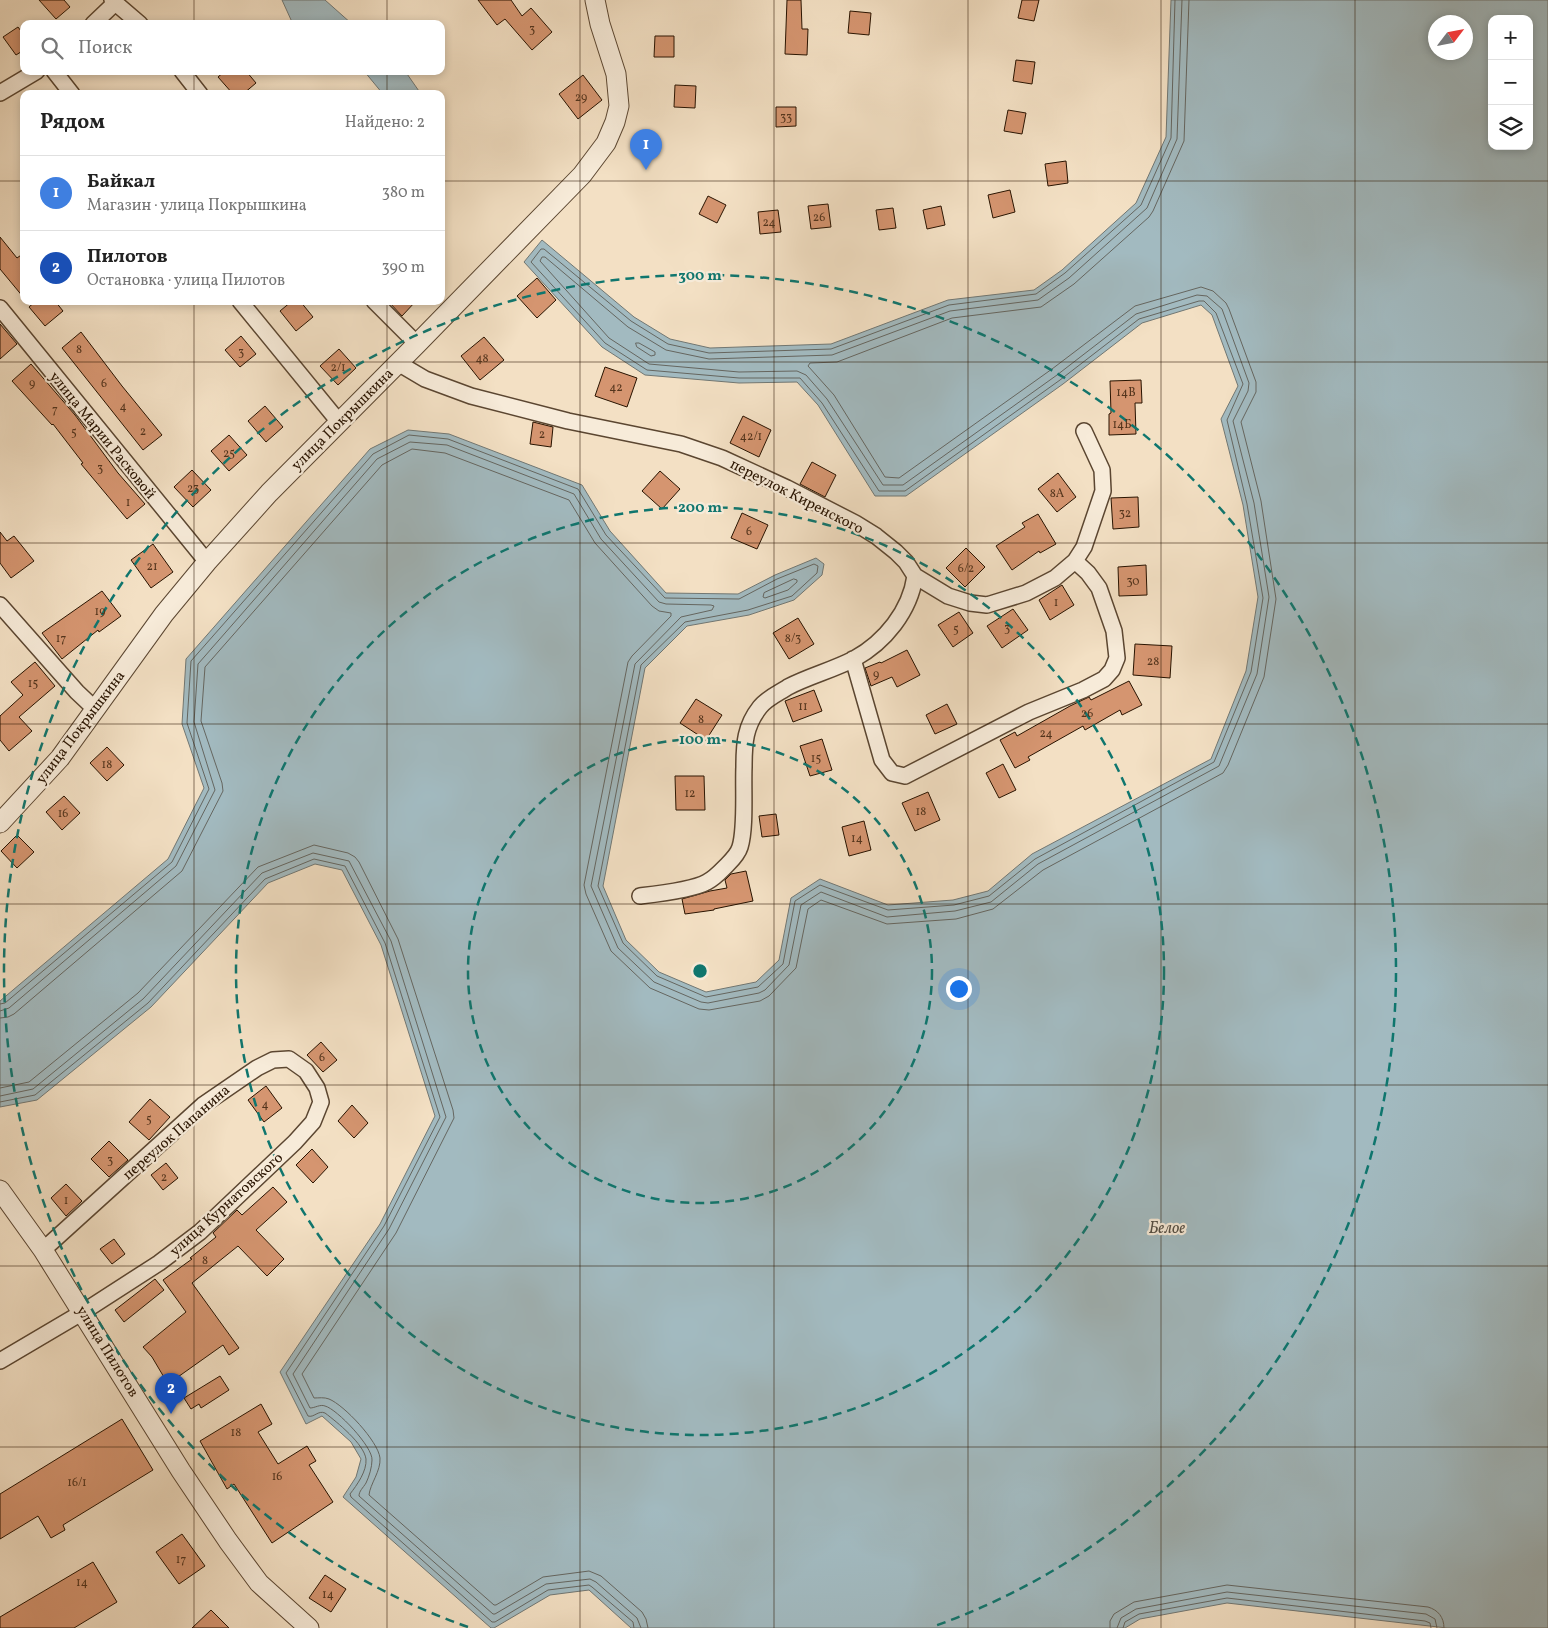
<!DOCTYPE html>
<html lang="ru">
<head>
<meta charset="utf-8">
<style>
	body { margin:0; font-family:Vollkorn,serif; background:#f6f6f6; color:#222 }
	.controls { position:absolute; right:15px; top:15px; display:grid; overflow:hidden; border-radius:10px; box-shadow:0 2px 8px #0003 }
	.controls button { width:45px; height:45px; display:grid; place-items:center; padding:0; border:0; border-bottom:1px solid #e0e0e0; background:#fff; color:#222; font:25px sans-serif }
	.compass { position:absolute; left:1428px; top:15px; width:45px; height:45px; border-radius:50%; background:#fff; box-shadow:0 2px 8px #0003; rotate:58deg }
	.you { position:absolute; left:958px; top:988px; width:18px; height:18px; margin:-12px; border:4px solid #fff; border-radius:50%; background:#1a73e8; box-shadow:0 0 0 8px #1a73e833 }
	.badge { display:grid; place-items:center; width:32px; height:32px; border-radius:50%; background:#b45309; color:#fff; font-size:16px; font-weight:700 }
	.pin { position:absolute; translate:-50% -41px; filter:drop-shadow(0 1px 2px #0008) }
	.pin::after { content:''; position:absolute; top:26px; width:18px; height:15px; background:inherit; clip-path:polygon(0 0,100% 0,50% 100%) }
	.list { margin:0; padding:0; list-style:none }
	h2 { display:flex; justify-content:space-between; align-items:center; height:65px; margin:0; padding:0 20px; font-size:21px }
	h2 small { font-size:16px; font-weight:400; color:#767676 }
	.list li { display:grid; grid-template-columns:32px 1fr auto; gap:15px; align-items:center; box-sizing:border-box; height:75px; padding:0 20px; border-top:1px solid #e0e0e0 }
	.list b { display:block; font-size:19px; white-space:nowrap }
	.list p { margin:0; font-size:16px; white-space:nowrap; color:#767676 }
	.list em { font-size:16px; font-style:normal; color:#767676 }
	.icon { flex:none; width:28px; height:28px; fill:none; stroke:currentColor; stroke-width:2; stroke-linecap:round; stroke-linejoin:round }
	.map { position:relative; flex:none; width:1548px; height:1628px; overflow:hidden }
	.search { position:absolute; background:#fff; box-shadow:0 2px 8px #0003; left:20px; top:20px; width:425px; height:55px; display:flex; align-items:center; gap:12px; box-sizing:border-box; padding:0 18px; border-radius:10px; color:#767676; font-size:19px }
	.panel { position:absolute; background:#fff; box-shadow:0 2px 8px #0003; left:20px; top:90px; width:425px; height:215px; border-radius:10px }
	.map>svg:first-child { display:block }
	.water { fill:#a2bac0; stroke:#717773; fill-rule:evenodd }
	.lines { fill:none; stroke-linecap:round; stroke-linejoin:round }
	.shore { stroke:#656660; stroke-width:1 }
	.building { fill:#d59570; stroke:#281300 }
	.minor-casing { stroke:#5b4631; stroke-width:18 }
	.tertiary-casing { stroke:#5b4631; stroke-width:21 }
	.minor { stroke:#f7ebd9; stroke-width:15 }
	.tertiary { stroke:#f7ebd9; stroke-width:19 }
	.grid { fill:none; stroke:#281300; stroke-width:1; stroke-opacity:0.55 }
	.ring { fill:none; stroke:#0f766e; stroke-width:2.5; stroke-dasharray:9 6 }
	.labels { text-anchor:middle; stroke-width:4.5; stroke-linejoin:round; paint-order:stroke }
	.number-label { font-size:12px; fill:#53341c }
	.street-label { font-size:15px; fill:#281300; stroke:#f7ebd9 }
	.water-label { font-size:16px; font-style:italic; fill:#534d43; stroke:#f7ebd9 }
	.centre { fill:#0f766e; stroke:#f7ebd9; stroke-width:2.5 }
	.ring-label { font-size:15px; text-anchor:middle; font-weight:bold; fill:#0f766e; stroke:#f7ebd9; stroke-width:4.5; stroke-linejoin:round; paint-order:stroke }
</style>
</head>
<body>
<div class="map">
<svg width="1548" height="1628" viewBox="0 0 1548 1628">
	<rect width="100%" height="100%" fill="#f3e0c4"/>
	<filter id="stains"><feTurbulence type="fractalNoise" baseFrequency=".004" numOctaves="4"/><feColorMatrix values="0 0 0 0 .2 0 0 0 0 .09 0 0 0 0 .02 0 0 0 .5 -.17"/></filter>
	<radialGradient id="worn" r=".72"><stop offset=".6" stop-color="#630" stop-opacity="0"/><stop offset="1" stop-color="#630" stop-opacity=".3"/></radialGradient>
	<!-- water -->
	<path class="water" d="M282 0H325L352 24H295L292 22Z
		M1171 0H1548V1628H1447L1227 1603 1140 1619 1125 1628H631L589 1590 550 1595 494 1628H491L343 1497 356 1477 361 1459 351 1442 322 1416 306 1424 280 1372 380 1224 435 1116 381 945 342 870 315 864 268 883 151 1007 37 1100 0 1107V1001L168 859 204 788 182 724 186 659 370 449 408 430 449 434 582 485 610 531 666 593 738 594 775 575 816 558 824 564 822 575 794 600 749 615 687 626 645 668 603 886 626 940 659 972 706 992 756 982 779 960 791 898 820 879 888 905 953 900 988 891 1032 854 1211 759 1246 671 1258 597 1243 505 1221 419 1238 386 1212 315 1201 305 1142 323 1063 384 906 496H875L818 405 797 382 739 383 645 375 602 347 524 262 542 240 634 317 670 339 710 348 831 344 948 300 1034 290 1062 270 1136 203 1166 137ZM1492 19H1529V146H1492ZM1466 22V52H1436V22Z
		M364 71H405L421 94H383Z"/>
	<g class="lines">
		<!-- shore -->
		<path class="shore" d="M636 343H639L655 352V355L651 356 637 347Z
			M794 579 797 580V582L788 590 765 598 763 597 764 593Z
			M0 1004 5 1003 172 862 209 789 187 723 191 661 373 454 409 435 448 439 578 489 606 535 665 598 739 599 777 579 814 564 818 566 817 573 792 596 748 610 685 622 641 665 598 886 623 943 657 976 706 997 758 987 783 964 795 901 820 885 888 910 954 905 989 896 1035 859 1214 762 1251 672 1263 598 1247 504 1227 420 1243 384 1216 313 1204 301H1199L1139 319 1060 380 905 491H879L822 403 800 378H739L647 370 605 343 531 262 541 249H544L631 321 668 344 709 353 831 349 949 305 1036 294 1065 273 1141 205 1171 138 1175 0
			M0 1011 9 1008 176 866 215 790 194 722 198 664 377 459 410 442 447 445 574 494 601 539 659 602 666 604 711 605 714 606 712 610 681 617 635 664 591 886 618 948 654 982 701 1002 708 1003 759 993 765 990 789 965 801 905 821 892 887 917 955 911 991 902 1038 864 1219 766 1257 674 1269 597 1254 503 1233 421 1248 391 1249 383 1222 309 1207 296 1197 295 1136 314 1057 375 903 485H883L827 399 806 375 797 371 739 372 649 364 609 338 540 261 542 257H545L628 327 666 350 709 359 832 355 950 311 1038 300 1069 278 1147 208 1177 139 1182 0
			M0 1018 8 1017 14 1014 182 871 223 791 222 783 201 721 205 667 382 465 412 449 445 453 569 500 595 543 652 606 659 611 671 613V616L632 656 628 662 584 885 586 894 611 951 650 988 699 1009 709 1010 760 1001 769 996 796 968 808 909 821 900 887 924 956 919 993 909 1043 870 1223 773 1228 765 1264 677 1276 599 1261 501 1241 422 1256 392V382L1229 309 1226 303 1213 291 1201 287 1135 306 1052 369 899 478 885 477 834 395 808 366 810 363 837 362 952 318 1041 307 1074 284 1149 217 1153 211 1184 141 1189 0
			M0 1088 29 1082 138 993 258 867 314 845 348 853 355 857 359 862 398 939 453 1110 454 1118 396 1233 302 1374 314 1398C319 1398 324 1397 329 1399 344 1405 378 1441 380 1458 381 1471 370 1484 369 1495L494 1605H496L543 1577 589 1571 601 1576 642 1612 646 1619 648 1628
			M0 1096 33 1089 143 999 262 873 313 853 349 861 391 941 446 1117 389 1229 293 1374 310 1408C315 1408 320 1404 325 1406 337 1409 373 1447 372 1460 372 1467 369 1477 366 1483 363 1488 359 1491 359 1496L493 1614H495L546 1584 590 1579 596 1582 637 1618 641 1628
			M0 1102 35 1095 148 1003 265 879 314 859 345 866 385 943 440 1117 384 1226 286 1373 308 1416C314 1418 318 1410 325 1413 337 1422 364 1444 366 1459 367 1471 357 1485 350 1494L351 1497 492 1622H495L548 1590 589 1585 592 1587 633 1622 634 1628
			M1110 1628V1621L1114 1614 1134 1602 1227 1585 1428 1607C1438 1610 1444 1617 1444 1628
			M1117 1628 1121 1618 1136 1609 1227 1592 1426 1614 1435 1619 1437 1628
			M1123 1628 1125 1622 1139 1614 1227 1598 1425 1621 1430 1623 1431 1628"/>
	</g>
	<!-- building -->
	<path class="building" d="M39 0H64L70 7 56 19Z
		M478 0H511L522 16 531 8 552 32 532 50 505 19 497 25Z
		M787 0H801L802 29H808L807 55 785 54Z
		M1022 0H1039L1034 21 1018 18Z
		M850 11 871 13 869 35 848 33Z
		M18 27 24 35V50L16 55 3 37Z
		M655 36H674V57H654Z
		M1016 60 1035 62 1032 84 1013 81Z
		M225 71H246L256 83 243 94H233L218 77Z
		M583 75 602 100 578 119 559 94Z
		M675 85 696 86 695 108 674 107Z
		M776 107H796V126L776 127Z
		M1008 110 1026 113 1022 134 1004 131Z
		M1066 161 1068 183 1048 186 1045 164Z
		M1010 190 1015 212 993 218 988 195Z
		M708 196 726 205 717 223 699 214Z
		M828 204 831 227 811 229 808 206Z
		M941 206 945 225 927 229 923 210Z
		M893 208 896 228 879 230 876 210Z
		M778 210 781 232 760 234 758 212Z
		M0 237 17 258 24 253V298L0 269Z
		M537 278 556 300 537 318 517 296Z
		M36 301H55L63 311 45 326 29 307Z
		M292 301H300L313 317 296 331 280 311Z
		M388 301H416L402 316Z
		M0 324 17 344 0 359Z
		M81 332 122 386 162 435 143 450 62 348Z
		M241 336 256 354 240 367 225 350Z
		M484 337 504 360 480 380 461 356Z
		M339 349 356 368 338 385 320 366Z
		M31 364 75 415 118 473 145 504 127 519 81 464 83 463 53 424 52 425 12 381Z
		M605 367 637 378 627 407 595 396Z
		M1141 380 1142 403H1135L1136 434 1109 435V414L1111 413 1110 381Z
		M265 406 283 427 266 442 248 421Z
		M743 416 771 430 759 457 730 443Z
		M533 422 553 427 551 447 530 444Z
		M229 435 247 455 229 471 211 451Z
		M812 462 836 475 825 497 800 484Z
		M192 470 211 490 193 507 174 487Z
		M660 471 680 489 662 509 642 491Z
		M1058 473 1076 497 1057 512 1038 489Z
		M1138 497 1139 527 1113 529 1111 498Z
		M742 513 768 525 757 549 731 538Z
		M1038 514 1056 544 1040 553 1039 551 1012 570 996 546 1025 527 1022 523Z
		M0 532 7 541 14 536 34 561 11 578 0 563Z
		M153 544 173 572 151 588 131 560Z
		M966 548 985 567 965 587 946 568Z
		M1146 565 1147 595 1119 596 1118 567Z
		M1062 585 1074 605 1050 620 1039 600Z
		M102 591 121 616 99 632 98 630 62 659 42 633Z
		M1013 609 1028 630 1002 648 987 626Z
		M959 612 973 633 953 647 938 625Z
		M798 618 814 644 789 659 773 633Z
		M1135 644 1172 646 1170 678 1133 675Z
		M907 650 920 675 897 687 892 677 871 686 865 668 880 662 881 663Z
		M35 662 55 686 19 717 32 731 9 751 0 740V716L23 695 11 682Z
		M1129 681 1142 705 1122 715 1120 710 1085 730 1083 726 1028 757 1030 760 1015 768 1000 740 1015 732 1017 736 1070 706 1089 697 1091 700Z
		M814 690 822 711 793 722 785 701Z
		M696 699 722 715 706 740 680 723Z
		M947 704 957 724 935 734 926 715Z
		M822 739 832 770 810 776 800 746Z
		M107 747 124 765 107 781 90 763Z
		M1003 764 1016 790 999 798 986 773Z
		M675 776H704L705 810H676Z
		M928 792 940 820 915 831 902 803Z
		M64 796 80 813 62 830 46 812Z
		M776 814 779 835 762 837 759 816Z
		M864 821 871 850 849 856 842 827Z
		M17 835 34 852 17 868 1 851Z
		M746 871 753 901 714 909V910L685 914 682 899 710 891 727 888 725 880 731 874Z
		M321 1042 337 1060 323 1072 307 1055Z
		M266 1086 282 1108 264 1122 248 1100Z
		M150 1099 170 1117 149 1140 129 1122Z
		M352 1105 368 1123 354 1138 338 1121Z
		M109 1141 128 1160 109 1177 91 1159Z
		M312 1149 328 1167 313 1183 296 1165Z
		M166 1163 178 1178 163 1190 151 1175Z
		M66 1184 82 1201 66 1216 51 1198Z
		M273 1187 287 1202 256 1230 284 1259 267 1276 238 1246 192 1283 239 1348 229 1355 223 1345 168 1384 152 1357 143 1347 186 1312 163 1280 192 1259 190 1258 216 1237 213 1233 237 1210 242 1215Z
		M114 1239 125 1254 112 1264 100 1249Z
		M155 1279 164 1290 124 1322 115 1310Z
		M220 1376 229 1390 201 1408 199 1404 191 1409 184 1398Z
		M261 1404 272 1424 258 1432 278 1464 307 1446 316 1461 309 1465 333 1502 272 1543 234 1484 227 1489 200 1441Z
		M122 1419 153 1470 63 1525 65 1530 51 1538 38 1516 0 1539V1494Z
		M182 1534 205 1566 179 1584 156 1552Z
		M93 1562 117 1602 74 1628H0V1617Z
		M325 1575 346 1589 331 1612 309 1598Z
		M211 1610 229 1628H192Z"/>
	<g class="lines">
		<defs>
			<path id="minor" d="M112 0 140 24
				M93 24 115 3
				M54 71 72 94
				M182 71 200 94
				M0 93 37 71
				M240 301 339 422
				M374 301 417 344
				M0 308 207 562
				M398 363 425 379 471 396 568 421 681 444 722 458 787 488 855 523 876 536 896 552 906 562 915 576 948 596 970 603 987 605 1026 593 1055 578 1075 561 1084 547 1103 491 1102 470 1084 431
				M0 605 77 692 95 709
				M853 659 882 760 892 773 905 776 1029 712 1083 690 1104 679 1112 670 1117 658 1114 631 1099 588 1088 573 1075 561
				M640 896C657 894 693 890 707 882 715 878 721 871 727 865 732 860 738 854 740 847 746 828 743 788 744 767 744 743 745 726 760 707 767 698 779 693 788 687 809 676 833 670 854 659 885 642 910 611 915 576
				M0 1361 83 1312 159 1263 200 1232 295 1142 313 1122 321 1102 317 1088 306 1071 289 1059 273 1060 257 1068 203 1105 43 1250"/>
			<path id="tertiary" d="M0 823 60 758 164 614 207 562 269 493 417 344 582 175 606 143 615 122 619 106 616 74 600 24 595 0
				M0 1190 43 1250 181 1471 228 1541 259 1583 309 1628"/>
		</defs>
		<!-- minor casing -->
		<use href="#minor" class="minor-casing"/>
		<!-- tertiary casing -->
		<use href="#tertiary" class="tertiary-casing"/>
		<!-- minor -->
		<use href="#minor" class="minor"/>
		<!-- tertiary -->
		<use href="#tertiary" class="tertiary"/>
	</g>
	<!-- grid -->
	<path class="grid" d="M194 0V24M387 0V24M580 0V1628M774 0V1628M968 0V1628M1161 0V1628M1355 0V1628M194 71V94M387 71V94M0 181H24M441 181H1548M194 301V1628M387 301V1628M0 362H1548M0 543H1548M0 724H1548M0 904H1548M0 1085H1548M0 1266H1548M0 1447H1548"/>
	<!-- distance rings -->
	<g class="ring">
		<circle cx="700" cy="971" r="232"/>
		<circle cx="700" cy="971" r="464"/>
		<path d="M468 1627A696 696 0 1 1 932 1627"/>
	</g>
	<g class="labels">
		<!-- number labels -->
		<g class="number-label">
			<text x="532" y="33">3</text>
			<text x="581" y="101">29</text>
			<text x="786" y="121">33</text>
			<text x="819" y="221">26</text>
			<text x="769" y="226">24</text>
			<text x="79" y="353">8</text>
			<text x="241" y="356">3</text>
			<text x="482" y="362">48</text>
			<text x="338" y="371">2/1</text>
			<text x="32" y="387">9</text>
			<text x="104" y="387">6</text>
			<text x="616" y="391">42</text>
			<text x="1126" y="396">14В</text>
			<text x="123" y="410">4</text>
			<text x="55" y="413">7</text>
			<text x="1122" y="428">14Б</text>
			<text x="143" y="435">2</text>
			<text x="74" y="436">5</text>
			<text x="542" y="438">2</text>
			<text x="751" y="440">42/1</text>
			<text x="229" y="457">25</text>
			<text x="100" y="472">3</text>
			<text x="193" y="492">23</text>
			<text x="1057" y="497">8А</text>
			<text x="128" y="506">1</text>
			<text x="1125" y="517">32</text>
			<text x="749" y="535">6</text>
			<text x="152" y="570">21</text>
			<text x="966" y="572">6/2</text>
			<text x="1133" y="585">30</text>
			<text x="1056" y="606">1</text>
			<text x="100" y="615">19</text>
			<text x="1007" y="632">3</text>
			<text x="956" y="633">5</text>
			<text x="61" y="642">17</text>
			<text x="793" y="642">8/3</text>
			<text x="1153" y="665">28</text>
			<text x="876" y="678">9</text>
			<text x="33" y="687">15</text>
			<text x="803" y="710">11</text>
			<text x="1087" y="717">26</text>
			<text x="701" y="723">8</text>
			<text x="1046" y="737">24</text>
			<text x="816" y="762">15</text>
			<text x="107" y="768">18</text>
			<text x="690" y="797">12</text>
			<text x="921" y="815">18</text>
			<text x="63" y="817">16</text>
			<text x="857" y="842">14</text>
			<text x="322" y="1061">6</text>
			<text x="265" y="1108">4</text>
			<text x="149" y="1123">5</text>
			<text x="110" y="1164">3</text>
			<text x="164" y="1181">2</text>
			<text x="66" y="1204">1</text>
			<text x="205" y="1264">8</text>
			<text x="236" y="1436">18</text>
			<text x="277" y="1480">16</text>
			<text x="77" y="1486">16/1</text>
			<text x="181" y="1563">17</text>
			<text x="82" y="1586">14</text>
			<text x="328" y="1598">14</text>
		</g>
		<!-- street labels -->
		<g class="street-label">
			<text transform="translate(342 419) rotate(-45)" y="5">улица Покрышкина</text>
			<text transform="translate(103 435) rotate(51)" y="5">улица Марии Расковой</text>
			<text transform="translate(797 496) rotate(27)" y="5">переулок Киренского</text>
			<text transform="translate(80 727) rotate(-53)" y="5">улица Покрышкина</text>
			<text transform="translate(176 1132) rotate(-41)" y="5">переулок Папанина</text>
			<text transform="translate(226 1204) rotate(-42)" y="5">улица Курнатовского</text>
			<text transform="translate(108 1351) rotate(58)" y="5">улица Пилотов</text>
		</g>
		<!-- water labels -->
		<g class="water-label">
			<text x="1167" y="1233">Белое</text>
		</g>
	</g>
	<circle cx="700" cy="971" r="8" class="centre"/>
	<g class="ring-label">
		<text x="700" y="280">300 m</text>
		<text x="700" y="512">200 m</text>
		<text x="700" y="744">100 m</text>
	</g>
	<rect width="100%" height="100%" filter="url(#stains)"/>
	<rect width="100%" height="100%" fill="url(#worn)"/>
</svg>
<div class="controls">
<button>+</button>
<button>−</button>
<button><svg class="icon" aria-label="layers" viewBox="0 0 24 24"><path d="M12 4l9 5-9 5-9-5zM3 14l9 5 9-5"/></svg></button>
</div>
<svg class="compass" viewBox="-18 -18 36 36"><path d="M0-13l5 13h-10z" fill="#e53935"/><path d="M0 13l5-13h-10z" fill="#767676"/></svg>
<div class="you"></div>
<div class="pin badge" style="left:646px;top:170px;background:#3f7fe0">1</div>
<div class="pin badge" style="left:171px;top:1414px;background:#1a4fb4">2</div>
<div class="search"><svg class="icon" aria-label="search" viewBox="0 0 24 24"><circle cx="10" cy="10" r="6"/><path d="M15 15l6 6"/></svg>Поиск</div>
<section class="panel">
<h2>Рядом<small>Найдено: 2</small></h2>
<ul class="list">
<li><span class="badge" style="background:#3f7fe0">1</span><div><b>Байкал</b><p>Магазин · улица Покрышкина</p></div><em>380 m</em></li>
<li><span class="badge" style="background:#1a4fb4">2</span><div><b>Пилотов</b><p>Остановка · улица Пилотов</p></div><em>390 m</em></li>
</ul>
</section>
</div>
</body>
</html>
